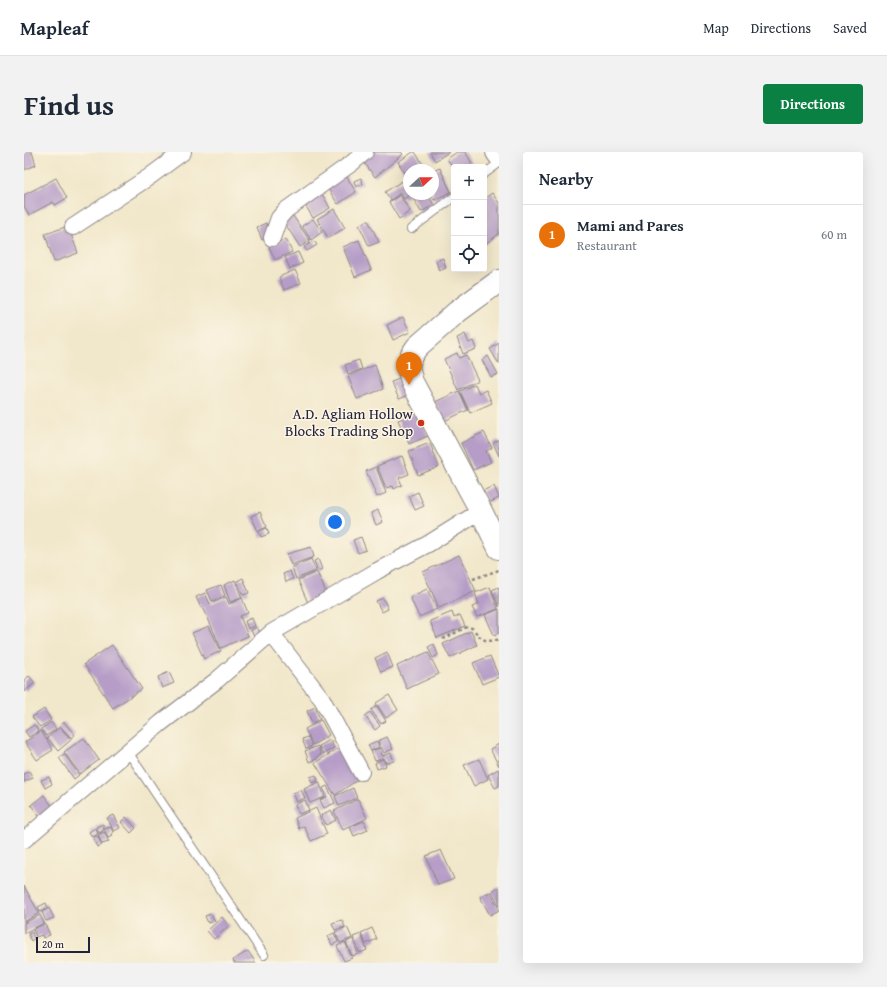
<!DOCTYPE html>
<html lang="en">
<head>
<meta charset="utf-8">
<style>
	body { margin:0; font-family:"Gentium Book Plus",serif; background:#f2f2f3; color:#1f2937 }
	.controls { position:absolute; right:12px; top:12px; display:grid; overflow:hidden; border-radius:4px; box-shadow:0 4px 16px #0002 }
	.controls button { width:36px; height:36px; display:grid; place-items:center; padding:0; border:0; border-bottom:1px solid #e0e1e3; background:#fff; color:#1f2937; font:20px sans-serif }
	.compass { position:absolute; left:379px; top:12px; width:36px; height:36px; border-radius:50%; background:#fff; box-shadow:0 4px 16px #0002; rotate:68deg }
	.scale { position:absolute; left:12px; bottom:10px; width:54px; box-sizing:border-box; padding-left:4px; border:2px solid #22223b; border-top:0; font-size:11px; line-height:14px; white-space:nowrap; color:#22223b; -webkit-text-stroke:3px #fcf5e5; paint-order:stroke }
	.you { position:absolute; left:311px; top:370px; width:14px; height:14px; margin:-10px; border:3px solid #fff; border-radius:50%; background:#1a73e8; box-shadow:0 0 0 6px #1a73e833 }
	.badge { display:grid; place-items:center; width:26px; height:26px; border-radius:50%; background:#0b8043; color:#fff; font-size:13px; font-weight:700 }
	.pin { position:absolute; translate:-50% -33px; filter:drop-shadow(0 1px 2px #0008) }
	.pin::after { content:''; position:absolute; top:21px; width:14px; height:12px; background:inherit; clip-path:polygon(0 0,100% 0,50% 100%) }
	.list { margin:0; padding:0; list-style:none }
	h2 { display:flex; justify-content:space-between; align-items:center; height:52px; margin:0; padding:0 16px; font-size:17px }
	h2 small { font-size:13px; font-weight:400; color:#747a83 }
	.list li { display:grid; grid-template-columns:26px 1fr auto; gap:12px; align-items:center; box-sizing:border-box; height:60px; padding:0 16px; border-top:1px solid #e0e1e3 }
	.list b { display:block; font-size:15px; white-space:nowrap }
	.list p { margin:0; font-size:13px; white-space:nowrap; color:#747a83 }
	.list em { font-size:13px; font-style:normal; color:#747a83 }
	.icon { flex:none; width:22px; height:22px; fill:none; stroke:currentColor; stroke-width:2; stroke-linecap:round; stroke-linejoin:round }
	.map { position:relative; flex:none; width:475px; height:811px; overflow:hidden; border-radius:4px }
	header { display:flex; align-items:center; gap:24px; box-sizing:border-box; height:56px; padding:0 20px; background:#fff; border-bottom:1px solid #e0e1e3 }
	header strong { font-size:19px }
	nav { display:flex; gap:22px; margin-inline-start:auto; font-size:14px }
	.intro { display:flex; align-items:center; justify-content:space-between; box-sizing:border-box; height:96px; padding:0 24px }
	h1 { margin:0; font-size:28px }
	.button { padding:10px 18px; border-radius:4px; background:#0b8043; color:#fff; font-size:14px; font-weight:700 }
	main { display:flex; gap:24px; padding:0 24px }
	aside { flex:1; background:#fff; border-radius:4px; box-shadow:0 4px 16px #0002 }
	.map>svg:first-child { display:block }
	.building { fill:#b69dc8 }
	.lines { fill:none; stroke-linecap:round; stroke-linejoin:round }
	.lane-casing { stroke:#8a8482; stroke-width:10 }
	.street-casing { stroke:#8a8482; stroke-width:18 }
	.secondary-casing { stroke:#8a8482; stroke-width:24 }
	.path { stroke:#8a8482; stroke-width:2.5; stroke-dasharray:3 3; stroke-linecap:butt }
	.lane { stroke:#fff; stroke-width:8 }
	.street { stroke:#fff; stroke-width:16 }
	.secondary { stroke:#fff; stroke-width:22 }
	.poi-dot { fill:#c8321e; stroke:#fcf5e5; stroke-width:1.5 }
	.labels { text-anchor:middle; stroke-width:3; stroke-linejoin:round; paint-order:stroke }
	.poi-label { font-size:15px; fill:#22223b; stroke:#fcf5e5; text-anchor:end }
</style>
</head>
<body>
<header>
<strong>Mapleaf</strong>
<nav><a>Map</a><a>Directions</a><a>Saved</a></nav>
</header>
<div class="intro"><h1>Find us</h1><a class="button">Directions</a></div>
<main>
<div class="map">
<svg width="475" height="811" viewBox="0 0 475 811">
	<rect width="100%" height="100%" fill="#fcf5e5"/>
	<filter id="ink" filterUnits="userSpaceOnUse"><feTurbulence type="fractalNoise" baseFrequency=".025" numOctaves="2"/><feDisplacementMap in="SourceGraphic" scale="8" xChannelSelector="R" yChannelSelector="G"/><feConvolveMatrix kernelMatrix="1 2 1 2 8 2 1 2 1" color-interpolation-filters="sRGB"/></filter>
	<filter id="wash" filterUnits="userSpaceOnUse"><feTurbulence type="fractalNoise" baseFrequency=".012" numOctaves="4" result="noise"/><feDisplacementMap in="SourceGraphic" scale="16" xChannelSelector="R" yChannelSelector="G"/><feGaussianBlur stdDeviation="0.9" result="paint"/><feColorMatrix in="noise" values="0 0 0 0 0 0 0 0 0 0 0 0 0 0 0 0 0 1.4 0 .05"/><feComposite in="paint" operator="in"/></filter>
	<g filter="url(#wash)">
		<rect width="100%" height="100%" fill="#f1e7ca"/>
		<g id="blocks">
			<!-- building -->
			<path class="building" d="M0 0H8L12 13 0 18Z
				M349 0H377L379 2 351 25 338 8Z
				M389 0H391L399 12 390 18H385V21L382 23 374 10Z
				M406 0H425L411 9Z
				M433 0H441L448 11 443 15H429L423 7Z
				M416 16 427 40 410 48 407 42H409V19Z
				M321 22 332 40 314 52 302 34Z
				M32 26 43 46 31 53 29 50 5 63 0 54V43Z
				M337 26 339 32 332 35 330 29Z
				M378 29 385 39V42H386L380 47 376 41 367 48 361 40Z
				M296 38 306 56 289 66 278 48Z
				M468 41 475 51V82L460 93V47Z
				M387 42H404L410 53 397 60Z
				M376 43 386 59 375 67 365 50Z
				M310 57 321 76 304 86 293 67Z
				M267 61 286 89 276 95 258 67Z
				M289 67 298 80 287 88 278 74Z
				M344 68 355 90 345 94 335 73Z
				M242 71 247 85 238 88 233 75Z
				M44 74 54 101 30 110 21 82Z
				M262 87 268 100 251 108 245 95Z
				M335 88 347 118 331 125 319 95Z
				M290 89 293 93 283 99 280 95Z
				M274 100 279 111 266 117 261 105Z
				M419 106 422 116 415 119 412 109Z
				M271 118 277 131 260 138 255 125Z
				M379 165 386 180 369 188 363 173Z
				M441 182 445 191 449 189 452 197 439 202 433 186Z
				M475 191V212L466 197Z
				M433 201 435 206 442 203 454 228 434 238 420 207Z
				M464 204 474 222 467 225 458 208Z
				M335 208 338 217 324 222 321 213Z
				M351 213 359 237 333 247 324 224Z
				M381 225 388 242 375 247 367 230Z
				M451 232 455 241 462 238 468 251 446 261 436 239Z
				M435 239 444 258 420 269 411 250Z
				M394 260 404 284 385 292 374 268Z
				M460 280 468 296 462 299 467 310 449 318 437 291Z
				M475 288V304L469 291Z
				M406 291 415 315 394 323 385 299Z
				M378 304 385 322 375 326 378 333 370 337 369 334 362 336 353 314Z
				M352 315 362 341 353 345 342 319Z
				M470 334 475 346 464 351 458 339Z
				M394 340 400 354 391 358 385 344Z
				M354 358 359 370 352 373 347 361Z
				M236 360 243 375 234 379 227 364Z
				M243 376 245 382 237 385 235 379Z
				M337 385 342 398 334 401 329 388Z
				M287 395 290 405 267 413 263 402Z
				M435 403 452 439 415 456 399 420Z
				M287 407 292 419 272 427 268 415Z
				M294 407 298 417 294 419 290 409Z
				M266 419 269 427 262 430 259 422Z
				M293 420 304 445 285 453 274 428Z
				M219 426 225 441 219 443 213 429Z
				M211 428 218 446 206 450 200 433Z
				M197 433 201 444 188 449 183 438Z
				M466 435 474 457 453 465 448 455 455 452 451 441Z
				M475 435V455L468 438Z
				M403 437 413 457 395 465 386 445Z
				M181 441 186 452 202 445 205 452 218 446 224 461 216 464 224 484 197 496 179 455 177 456 172 445Z
				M359 446 364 457 358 460 352 449Z
				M475 457V481L470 483 461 463Z
				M428 460 430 466 436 463 441 474 413 486 406 469Z
				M228 466 231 474 224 477 221 469Z
				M185 474 197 499 180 507 168 481Z
				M233 475 237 483 231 487 227 478Z
				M447 479 453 493 426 506 419 492Z
				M410 492 414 503 409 506 404 495Z
				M88 493 118 537 89 556 60 512Z
				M363 500 369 515 357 520 351 506Z
				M404 500 415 522 383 537 373 514Z
				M466 504 475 525 458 532 449 511Z
				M145 520 150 531 138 536 134 525Z
				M5 524 11 531 0 540V528Z
				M365 543 374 558 362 566 352 551Z
				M353 554 362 569 357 572 347 558Z
				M291 555 296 567 288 571 283 559Z
				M20 557 27 568 16 575 8 565Z
				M346 560 356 574 351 578 341 564Z
				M297 568 305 583 289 593 281 577Z
				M27 570 32 577 22 584 17 577Z
				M40 570 51 583 47 586 36 574Z
				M10 573 15 579 5 585 1 579Z
				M36 575 47 588 34 599 23 586Z
				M17 579 29 598 13 608 1 590Z
				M284 585 288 594 282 597 278 587Z
				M363 585 369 597 360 601 354 589Z
				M60 586 75 608 56 622 40 600Z
				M306 588 310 596 299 602 295 594Z
				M353 589 355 595 347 599 344 593Z
				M475 592V614L466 597Z
				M294 594 297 603 292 605 293 607 285 610 281 599Z
				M315 596 335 627 311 643 291 611Z
				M356 596 358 604 367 601 370 609 362 611 360 606 351 609 347 599Z
				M40 602 55 623 50 627 35 606Z
				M359 607 362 614 353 617 351 611Z
				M455 607 464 627 450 634 440 613Z
				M474 617 475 619V634L471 636 464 623Z
				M5 619 9 626 0 630V622Z
				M292 623 294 629 288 631 286 625Z
				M25 625 28 632 21 636 17 628Z
				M295 630 301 645 286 651 280 637Z
				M303 634 311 651 300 656 296 648 303 645 299 636Z
				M329 636 333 646 315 654 311 644Z
				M277 638 281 646 273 650 269 641Z
				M20 643 30 657 17 667 7 653Z
				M334 647 343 666 319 678 310 659Z
				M281 648 285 658 275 662 271 653Z
				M292 656 303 682 287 689 280 674 275 677 271 666Z
				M307 658 312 668 302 673 297 663Z
				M89 663 96 676 90 679 83 666Z
				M102 665 112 676 107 681 97 670Z
				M340 669 344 678 330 684 326 675Z
				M79 672 80 676 79 677V679L75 681 72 675Z
				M87 675 89 681 87 682 88 684 84 686 80 677Z
				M71 676 74 682 68 685 65 680Z
				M80 680 85 690 78 692 74 683Z
				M73 684 78 693 73 695 69 686Z
				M417 698 430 727 414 733 402 704Z
				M0 734 15 761 0 770Z
				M475 735V754L468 739Z
				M466 740 475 757V758L466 763 456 745Z
				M22 751 24 756 16 760 14 755Z
				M25 756 30 766 22 769 18 760Z
				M187 762 191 769 184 771 181 764Z
				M16 763 20 771 0 781V771Z
				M198 765 205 774 190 787 183 779Z
				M318 768 321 775 311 778 308 771Z
				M21 772 26 783 19 786 18 783 12 785 9 777Z
				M323 775 328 786 316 791 311 780Z
				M348 776 353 787 342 792 337 781Z
				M8 780 10 787 7 789 4 782Z
				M310 781 314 790 308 793 304 784Z
				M337 782 343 798 336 801 329 785Z
				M329 787 334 802 328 804 322 790Z
				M321 790 328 806 320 809 313 794Z
				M224 799 232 811H210L209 808Z"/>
		</g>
	</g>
	<g filter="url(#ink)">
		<use href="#blocks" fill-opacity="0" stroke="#8a8482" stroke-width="1"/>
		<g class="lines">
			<defs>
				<path id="lane" d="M460 22 475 11
					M387 77 430 45
					M104 600 240 803"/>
				<path id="street" d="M49 75 125 25 159 0
					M248 86 255 66 262 58 328 11 341 0
					M247 481 298 547 337 620
					M0 688 137 571 193 528 247 481 353 419 404 392 457 359"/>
				<path id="secondary" d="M473 0 475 3
					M475 129 433 160 393 195 387 204 384 215 388 230 457 359 475 396"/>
			</defs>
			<!-- lane casing -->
			<use href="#lane" class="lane-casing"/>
			<!-- street casing -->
			<use href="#street" class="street-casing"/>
			<!-- secondary casing -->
			<use href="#secondary" class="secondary-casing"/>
			<!-- path -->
			<path class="path" d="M449 427 475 418
				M419 487 443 475 448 476C457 486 460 492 475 487"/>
			<!-- lane -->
			<use href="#lane" class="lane"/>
			<!-- street -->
			<use href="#street" class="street"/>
			<!-- secondary -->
			<use href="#secondary" class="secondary"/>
		</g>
	</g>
	<!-- markers -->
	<circle class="poi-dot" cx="397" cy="271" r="4"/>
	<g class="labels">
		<!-- poi labels -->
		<g class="poi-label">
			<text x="389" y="267">A.D. Agliam Hollow<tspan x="389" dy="17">Blocks Trading Shop</tspan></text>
		</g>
	</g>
</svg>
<div class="controls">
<button>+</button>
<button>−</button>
<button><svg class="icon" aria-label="locate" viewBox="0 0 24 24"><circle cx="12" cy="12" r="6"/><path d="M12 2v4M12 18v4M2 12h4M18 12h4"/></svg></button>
</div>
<svg class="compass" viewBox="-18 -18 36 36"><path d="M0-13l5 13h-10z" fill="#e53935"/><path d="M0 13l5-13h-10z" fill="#747a83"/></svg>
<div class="scale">20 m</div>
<div class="you"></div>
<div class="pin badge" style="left:385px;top:233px;background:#e8710a">1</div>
</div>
<aside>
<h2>Nearby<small></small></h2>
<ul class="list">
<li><span class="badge" style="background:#e8710a">1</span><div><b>Mami and Pares</b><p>Restaurant</p></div><em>60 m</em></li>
</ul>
</aside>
</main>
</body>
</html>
